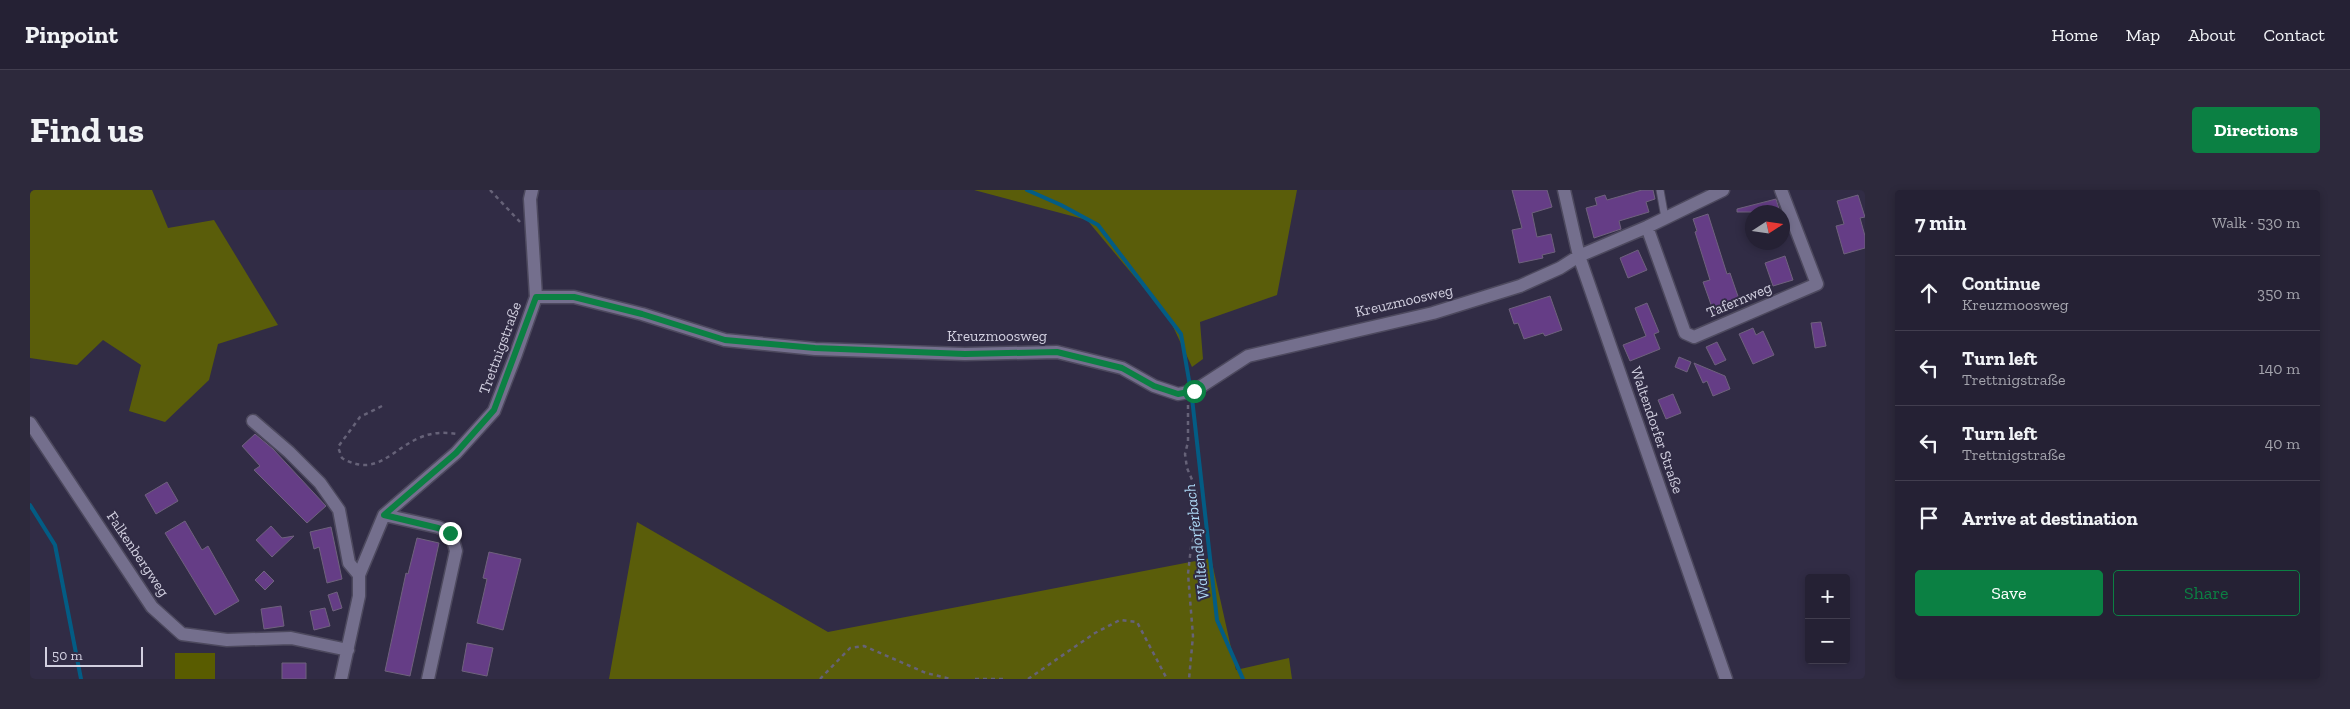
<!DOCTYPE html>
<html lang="en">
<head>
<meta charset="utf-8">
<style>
	body { margin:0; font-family:"Zilla Slab",serif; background:#2d293c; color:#f1f3f6 }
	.controls { position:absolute; right:15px; bottom:15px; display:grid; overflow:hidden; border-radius:5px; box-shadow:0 2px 8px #0003 }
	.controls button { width:45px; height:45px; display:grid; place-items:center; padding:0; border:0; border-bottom:1px solid #423e4f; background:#252134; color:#f1f3f6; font:25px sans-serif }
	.compass { position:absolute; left:1715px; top:15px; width:45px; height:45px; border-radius:50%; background:#252134; box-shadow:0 2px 8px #0003; rotate:78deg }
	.scale { position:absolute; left:15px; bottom:12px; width:98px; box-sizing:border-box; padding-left:5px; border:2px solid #d2d0e0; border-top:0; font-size:14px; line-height:18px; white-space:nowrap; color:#d2d0e0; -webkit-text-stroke:4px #312c45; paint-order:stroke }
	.stop { position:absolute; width:15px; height:15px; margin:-11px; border:4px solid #0b8043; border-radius:50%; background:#fff }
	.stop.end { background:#0b8043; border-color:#fff; box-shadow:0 1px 5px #0008 }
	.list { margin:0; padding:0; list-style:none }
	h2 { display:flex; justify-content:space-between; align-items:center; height:65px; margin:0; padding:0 20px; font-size:21px }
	h2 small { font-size:16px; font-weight:400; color:#a3a3ac }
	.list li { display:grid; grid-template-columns:32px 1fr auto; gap:15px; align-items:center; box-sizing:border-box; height:75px; padding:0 20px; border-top:1px solid #423e4f }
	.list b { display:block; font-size:19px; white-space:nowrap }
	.list p { margin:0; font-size:16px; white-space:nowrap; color:#a3a3ac }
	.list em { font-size:16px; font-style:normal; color:#a3a3ac }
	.actions { display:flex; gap:10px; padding:15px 20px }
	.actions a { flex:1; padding:11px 0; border:1px solid #0b8043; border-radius:5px; text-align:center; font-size:18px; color:#0b8043 }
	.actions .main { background:#0b8043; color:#fff }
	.icon { flex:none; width:28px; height:28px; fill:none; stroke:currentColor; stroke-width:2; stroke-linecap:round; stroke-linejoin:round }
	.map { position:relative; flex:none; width:1835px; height:489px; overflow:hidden; border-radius:5px }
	header { display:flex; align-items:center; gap:30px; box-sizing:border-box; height:70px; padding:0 25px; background:#252134; border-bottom:1px solid #423e4f }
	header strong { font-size:24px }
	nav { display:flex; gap:28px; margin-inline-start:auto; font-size:18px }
	.intro { display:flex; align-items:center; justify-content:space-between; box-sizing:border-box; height:120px; padding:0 30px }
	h1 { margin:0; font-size:35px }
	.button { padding:12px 22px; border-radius:5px; background:#0b8043; color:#fff; font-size:18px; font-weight:700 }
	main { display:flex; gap:30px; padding:0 30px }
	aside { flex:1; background:#252134; border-radius:5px; box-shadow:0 2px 8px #0003 }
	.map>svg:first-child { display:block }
	.green { fill:#595c00 }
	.forest { fill:#5a5d0a }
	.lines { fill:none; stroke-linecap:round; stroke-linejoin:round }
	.stream { stroke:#035c84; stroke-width:4 }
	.building { fill:#653d86; stroke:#6f627d }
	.lane-casing { stroke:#4d495e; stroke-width:9 }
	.street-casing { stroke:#4d495e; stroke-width:15 }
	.path { stroke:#666278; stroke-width:2.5; stroke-dasharray:4 4; stroke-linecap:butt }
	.lane { stroke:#746f8d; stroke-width:7 }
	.street { stroke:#746f8d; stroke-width:12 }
	.route { stroke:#0b8043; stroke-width:6 }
	.labels { text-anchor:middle; stroke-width:4; stroke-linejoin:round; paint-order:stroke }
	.street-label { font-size:15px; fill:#d2d0e0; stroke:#312c45 }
	.water-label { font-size:16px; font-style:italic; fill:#acd7f4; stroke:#312c45 }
</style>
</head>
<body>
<header>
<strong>Pinpoint</strong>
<nav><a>Home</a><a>Map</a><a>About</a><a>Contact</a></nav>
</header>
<div class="intro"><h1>Find us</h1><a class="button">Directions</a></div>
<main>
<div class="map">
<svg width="1835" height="489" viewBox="0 0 1835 489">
	<rect width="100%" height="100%" fill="#312c45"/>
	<!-- green -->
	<path class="green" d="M145 463H185V489H145Z"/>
	<!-- forest -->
	<path class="forest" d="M0 0H122L138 38 184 30 248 135 188 154 179 190 135 232 99 221 111 175 73 150 47 175 0 168Z
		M944 0H1267L1247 105 1170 132 1173 169 1162 177 1139 128 1057 30Z
		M607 332 798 442 1181 368 1206 480 1259 468 1262 489H579Z"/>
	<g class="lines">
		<!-- stream -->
		<path class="stream" d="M997 0 1031 15 1068 35 1151 144 1160 196
			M1162 208 1187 430 1213 489
			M0 315 25 355 51 489"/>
	</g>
	<!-- building -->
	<path class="building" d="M1482 0H1517L1522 17 1502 23 1507 47 1521 44 1525 62 1512 65 1513 68 1489 73 1482 40 1492 38Z
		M1612 0H1623L1625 9 1616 12 1619 22 1589 31 1591 39 1564 48 1556 18 1567 15 1565 8 1575 5 1577 10Z
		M1828 5 1835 27 1830 28 1835 46V58L1814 64 1806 36 1814 34 1807 11Z
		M1746 9 1750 22H1707V19Z
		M1678 24 1697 84 1700 83 1711 115 1684 123 1673 92 1680 90 1665 42 1667 41 1663 29Z
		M1608 60 1617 80 1598 88 1590 68Z
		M1755 66 1763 90 1743 96 1735 73Z
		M1520 106 1532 140 1515 146 1513 143 1494 149 1488 133 1484 134 1479 119Z
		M1617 113 1629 142 1624 144 1630 159 1600 171 1593 155 1616 146 1605 118Z
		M1791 132 1796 156 1785 158 1781 133Z
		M1723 138 1726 145 1733 141 1744 165 1723 174 1709 144Z
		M1687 152 1696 170 1685 175 1676 157Z
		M1649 167 1661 172 1657 182 1645 177Z
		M1664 173 1695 186 1700 199 1683 206 1677 191 1673 193Z
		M1643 204 1651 223 1636 229 1628 210Z
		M225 244 243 259 296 316 277 333 224 280 230 276 212 256Z
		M137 292 148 311 126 324 115 305Z
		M155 331 172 360 178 356 209 411 185 425 135 343Z
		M241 336 252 348 264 346 242 367 226 350Z
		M301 337 312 389 297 393 289 357 284 359 280 342Z
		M387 348 409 353 380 486 355 481 376 383 378 384Z
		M459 362 491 369 473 440 447 433 457 389 453 388Z
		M234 381 244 391 235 400 225 390Z
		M307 402 312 418 303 421 298 405Z
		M251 416 254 436 234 439 231 419Z
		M295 418 300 436 284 440 280 421Z
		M437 453 463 458 457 486 432 481Z
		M252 473H276V489H252Z"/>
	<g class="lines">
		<defs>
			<path id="lane" d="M1630 0 1635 28"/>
			<path id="street" d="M1534 0 1549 66 1696 489
				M1617 37 1655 143 1664 147 1787 94 1751 0
				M506 107H544L612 124 695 150 785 159 935 164 1027 162 1092 178 1124 196 1148 204 1164 201 1218 166 1403 123 1490 96 1530 78 1549 66 1617 37 1693 0
				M223 231 259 262 290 293 309 320 319 373 329 385
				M0 233 122 417 152 444 197 450 261 448 318 460
				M354 325 408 337 421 343 426 361 398 489
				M311 489 329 406V385L354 325 426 263 464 221 486 164 506 107 500 9 502 0"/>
		</defs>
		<!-- lane casing -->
		<use href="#lane" class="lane-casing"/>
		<!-- street casing -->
		<use href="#street" class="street-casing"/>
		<!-- path -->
		<path class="path" d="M460 0 490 32
			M1158 215V252L1155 264 1157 278 1166 299 1167 319 1166 340 1161 357 1158 384 1163 446 1159 489
			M352 216 330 227 308 257 312 268C346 288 361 260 389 248 402 242 414 242 428 244
			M790 489 820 458 834 456 896 483 921 489
			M945 489H974
			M998 489 1065 443 1090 430 1107 432 1137 489"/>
		<!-- lane -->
		<use href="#lane" class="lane"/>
		<!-- street -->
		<use href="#street" class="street"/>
	</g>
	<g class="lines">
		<!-- route -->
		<path class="route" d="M420 343 408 338 354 325 426 263 464 220 506 107H544L612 124 695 150 785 158 935 164 1027 162 1092 178 1124 196 1148 204 1164 201"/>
	</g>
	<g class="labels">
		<!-- street labels -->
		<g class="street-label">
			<text transform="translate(1709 110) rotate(-23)" y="5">Tafernweg</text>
			<text transform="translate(1374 111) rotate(-13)" y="5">Kreuzmoosweg</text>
			<text x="967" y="151">Kreuzmoosweg</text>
			<text transform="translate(470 158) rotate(-70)" y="5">Trettnigstraße</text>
			<text transform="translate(1627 240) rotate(71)" y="5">Waltendorfer Straße</text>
			<text transform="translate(108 364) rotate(56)" y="5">Falkenbergweg</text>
		</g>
		<!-- water labels -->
		<g class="water-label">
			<text transform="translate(1166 352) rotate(-97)" y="6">Waltendorferbach</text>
		</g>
	</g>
</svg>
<div class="controls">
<button>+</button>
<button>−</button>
</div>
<svg class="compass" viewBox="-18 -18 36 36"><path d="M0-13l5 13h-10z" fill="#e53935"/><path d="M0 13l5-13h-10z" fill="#a3a3ac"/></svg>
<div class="scale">50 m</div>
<div class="stop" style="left:1164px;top:201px"></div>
<div class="stop end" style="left:420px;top:343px"></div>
</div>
<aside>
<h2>7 min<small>Walk · 530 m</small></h2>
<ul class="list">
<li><svg class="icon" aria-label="ahead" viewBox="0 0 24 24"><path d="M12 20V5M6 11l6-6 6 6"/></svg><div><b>Continue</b><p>Kreuzmoosweg</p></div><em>350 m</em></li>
<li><svg class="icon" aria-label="left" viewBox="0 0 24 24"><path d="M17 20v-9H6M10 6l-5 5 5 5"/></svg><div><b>Turn left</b><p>Trettnigstraße</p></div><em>140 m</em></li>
<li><svg class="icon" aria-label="left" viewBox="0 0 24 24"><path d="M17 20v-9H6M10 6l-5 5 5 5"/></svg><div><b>Turn left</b><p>Trettnigstraße</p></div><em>40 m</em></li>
<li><svg class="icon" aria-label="arrive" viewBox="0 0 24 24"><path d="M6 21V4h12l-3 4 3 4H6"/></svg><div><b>Arrive at destination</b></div></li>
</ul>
<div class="actions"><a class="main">Save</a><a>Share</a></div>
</aside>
</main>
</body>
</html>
